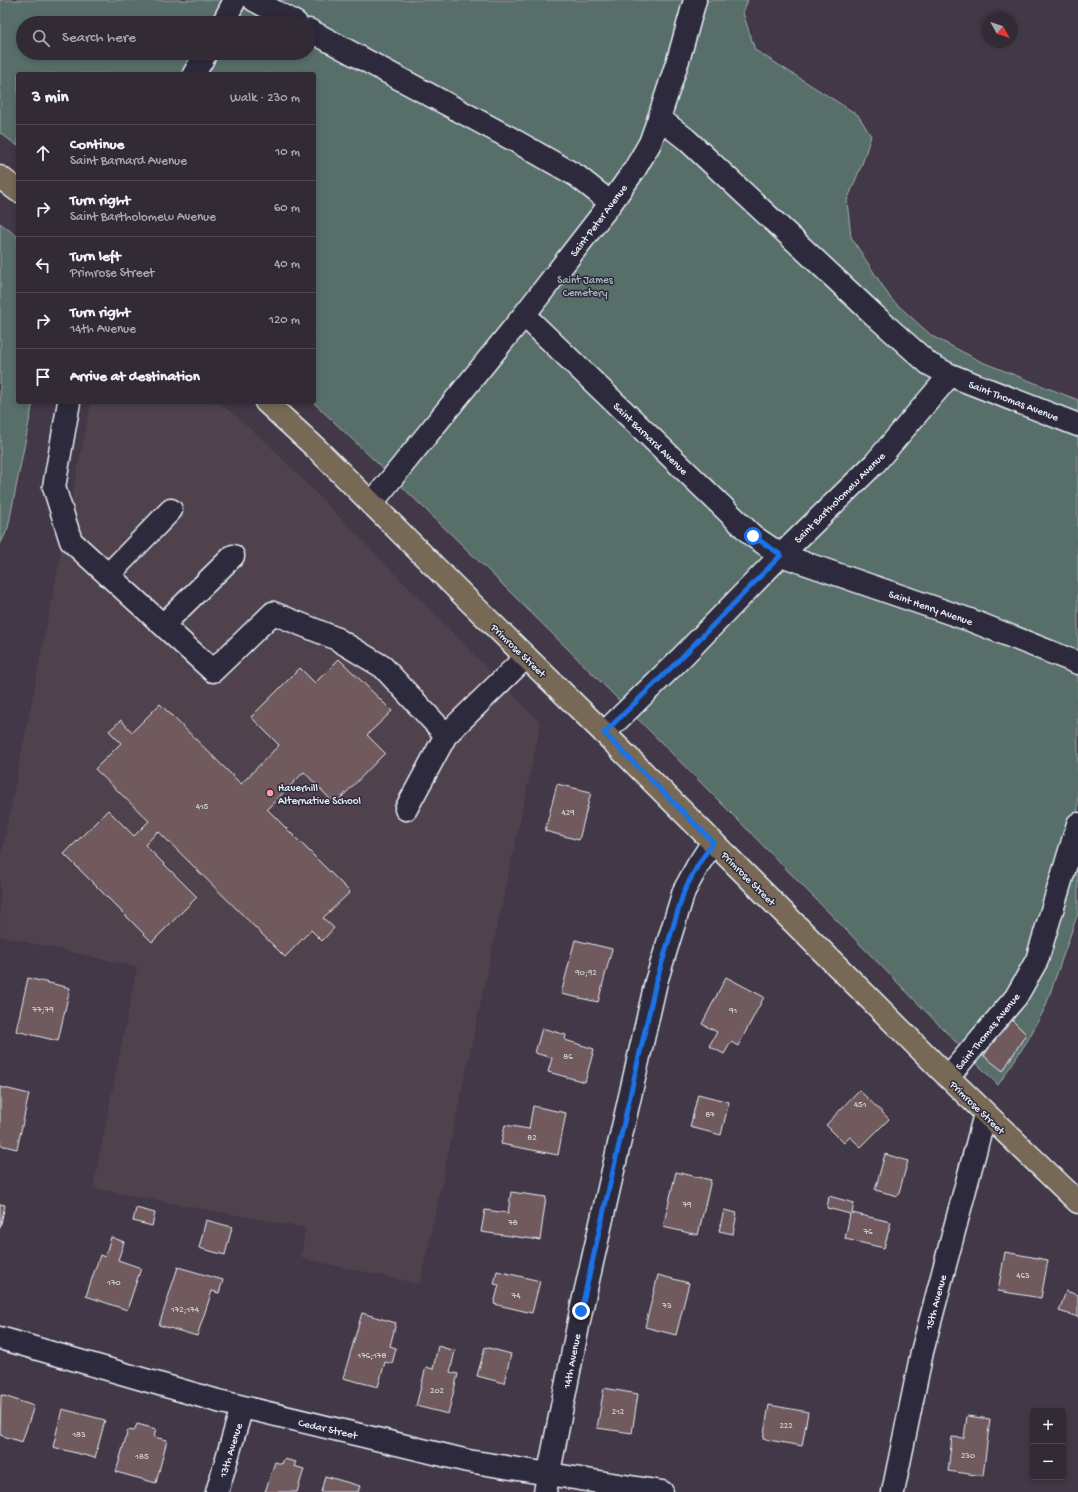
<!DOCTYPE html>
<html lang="en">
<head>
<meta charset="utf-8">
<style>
	body { margin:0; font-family:"Gochi Hand",sans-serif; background:#3a323d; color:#f1f3f6 }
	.controls { position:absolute; right:12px; bottom:12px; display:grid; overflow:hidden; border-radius:4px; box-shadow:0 2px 6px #0003 }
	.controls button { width:36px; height:36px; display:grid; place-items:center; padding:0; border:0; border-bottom:1px solid #4d4650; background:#322a35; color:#f1f3f6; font:20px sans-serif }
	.compass { position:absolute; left:982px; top:12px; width:36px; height:36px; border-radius:50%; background:#322a35; box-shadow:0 2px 6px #0003; rotate:130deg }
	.stop { position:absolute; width:12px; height:12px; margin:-9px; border:3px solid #1a73e8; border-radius:50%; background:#fff }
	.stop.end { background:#1a73e8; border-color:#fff; box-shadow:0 1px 4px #0008 }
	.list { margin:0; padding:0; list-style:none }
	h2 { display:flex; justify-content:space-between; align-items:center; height:52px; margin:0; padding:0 16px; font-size:17px }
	h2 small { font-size:13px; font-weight:400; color:#a8a7ad }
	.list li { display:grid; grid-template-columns:26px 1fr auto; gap:12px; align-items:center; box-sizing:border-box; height:56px; padding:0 16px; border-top:1px solid #4d4650 }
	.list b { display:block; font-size:15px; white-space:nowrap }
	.list p { margin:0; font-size:13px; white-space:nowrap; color:#a8a7ad }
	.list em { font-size:13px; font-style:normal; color:#a8a7ad }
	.icon { flex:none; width:22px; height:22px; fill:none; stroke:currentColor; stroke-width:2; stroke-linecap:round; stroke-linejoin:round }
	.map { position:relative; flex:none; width:1078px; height:1492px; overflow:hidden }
	.search { position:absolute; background:#322a35; box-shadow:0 2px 6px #0003; left:16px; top:16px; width:300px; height:44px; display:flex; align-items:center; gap:10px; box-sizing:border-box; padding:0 14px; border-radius:22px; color:#a8a7ad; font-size:15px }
	.panel { position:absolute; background:#322a35; box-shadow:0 2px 6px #0003; left:16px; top:72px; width:300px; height:332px; border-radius:4px }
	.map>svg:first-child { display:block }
	.built { fill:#50424e }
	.green { fill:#586e69; stroke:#a0b0b0; fill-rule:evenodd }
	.building { fill:#6f5a5d; stroke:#e8f1f8 }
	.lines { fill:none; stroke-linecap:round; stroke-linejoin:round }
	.minor-casing { stroke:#e8f1f8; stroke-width:25 }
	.major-casing { stroke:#e8f1f8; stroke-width:25 }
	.minor { stroke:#2f2a3d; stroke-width:22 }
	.major { stroke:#776954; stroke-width:22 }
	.route { stroke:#1a73e8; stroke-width:5 }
	.poi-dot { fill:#ff9aa2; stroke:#2f2a3d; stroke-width:1.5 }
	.labels { text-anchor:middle; stroke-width:3; stroke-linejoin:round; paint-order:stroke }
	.number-label { font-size:9px; fill:#cacbd1 }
	.street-label { font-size:11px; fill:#e8f1f8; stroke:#2f2a3d }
	.park-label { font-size:11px; fill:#a7b6b8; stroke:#2f2a3d }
	.poi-label { font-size:11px; fill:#e8f1f8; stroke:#2f2a3d; text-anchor:start }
</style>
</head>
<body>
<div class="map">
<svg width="1078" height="1492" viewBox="0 0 1078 1492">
	<rect width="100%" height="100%" fill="#423847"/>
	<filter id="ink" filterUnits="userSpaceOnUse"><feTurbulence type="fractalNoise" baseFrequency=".025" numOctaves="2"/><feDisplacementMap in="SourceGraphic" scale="8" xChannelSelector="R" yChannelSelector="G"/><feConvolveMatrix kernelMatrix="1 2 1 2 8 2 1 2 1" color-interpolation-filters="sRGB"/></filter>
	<g filter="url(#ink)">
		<!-- built -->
		<path class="built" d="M91 402H219L268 444 541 723 420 1284 301 1258 305 1228 93 1188 137 967 0 936V862Z"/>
		<!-- green -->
		<path class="green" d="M0 0H748L743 13 755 50 858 115 871 136 862 164 847 201 851 237 891 299 932 336 982 362 1078 400V913L1045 1008 1028 1040 998 1085C772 855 548 623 313 402L314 74H18V146L0 133ZM23 23H309V53H23Z
			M0 223 18 237V402H33L8 528 0 545Z"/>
		<!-- building -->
		<path class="building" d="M339 659 392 711 367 735 385 753 335 804 304 772 267 809 350 892 323 918 334 928 322 941 311 930 285 957 158 831 145 845 197 897 152 942 64 854 108 810 134 836 149 821 95 769 121 743 109 731 121 720 132 732 160 704 241 784 279 745 251 717 300 668 315 683Z
			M557 784 591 792 579 840 545 831Z
			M575 940 612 949 598 1002 561 994Z
			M726 977 764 997 738 1046 731 1042 724 1054 709 1046 717 1032 702 1024Z
			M28 978 70 988 58 1041 16 1031Z
			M1009 1017 1026 1034 1003 1071 984 1056Z
			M542 1028 566 1035 565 1040 594 1049 585 1082 548 1072 552 1058 535 1053Z
			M0 1087 29 1094 17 1149 0 1145Z
			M859 1090 889 1119 861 1147 850 1137 844 1143 826 1125Z
			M698 1094 729 1102 721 1135 690 1127Z
			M533 1106 566 1113 558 1155 501 1144 505 1125 529 1129Z
			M885 1154 908 1161 898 1196 875 1190Z
			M676 1172 711 1180 698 1235 663 1227Z
			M511 1192 546 1197 540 1240 481 1232 485 1210 508 1213Z
			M829 1196 854 1203 852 1213 891 1222 884 1248 845 1239 850 1214 827 1208Z
			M0 1204 5 1205 0 1228Z
			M136 1208 155 1213 152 1226 133 1221Z
			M724 1210 737 1213 733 1234 719 1231Z
			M206 1220 232 1227 225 1255 199 1248Z
			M111 1237 124 1242 118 1260 141 1268 127 1310 86 1296 100 1255 105 1257Z
			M1005 1252 1048 1260 1041 1298 998 1291Z
			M178 1267 223 1280 219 1293 212 1291 197 1336 159 1325Z
			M497 1271 540 1281 532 1313 494 1304 499 1285 494 1284Z
			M658 1275 689 1283 676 1335 645 1327Z
			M1066 1291 1078 1295V1317L1059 1311Z
			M362 1313 396 1323 390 1346 396 1348 392 1364 385 1362 378 1387 343 1378Z
			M438 1346 455 1351 450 1372 458 1374 448 1414 416 1406 426 1367 433 1369Z
			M485 1347 511 1354 504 1383 477 1376Z
			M604 1388 638 1394 632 1433 597 1428Z
			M1 1395 34 1406 22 1442 0 1435Z
			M769 1405 808 1412 802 1446 763 1439Z
			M62 1409 105 1420 95 1458 53 1447Z
			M967 1416 990 1419 983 1476 948 1471 952 1437 964 1438Z
			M137 1424 156 1429 154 1437 167 1440 156 1483 116 1472 128 1430 134 1431Z
			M284 1459 296 1462 294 1466 304 1469 297 1492H265L275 1462 282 1464Z
			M325 1476 360 1486 358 1492H321Z"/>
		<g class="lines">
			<defs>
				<path id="minor" d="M254 0 296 23
					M223 23 235 0
					M309 30 512 139 577 176 611 203
					M194 74 206 53
					M659 118 686 139 873 314 929 364 950 375 1078 425
					M524 315 753 536 781 555 970 620 1078 663
					M69 402 54 487 71 541 213 671 273 613 335 638 383 667 446 735 526 657
					M371 504 524 315 611 203 635 169 650 143 659 118 679 57 695 0
					M108 575 171 510
					M163 625 233 556
					M604 733 681 658 781 555 875 463 950 375
					M406 809 446 735
					M948 1077 1016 997 1037 960 1078 824
					M0 1338 218 1401 468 1461 662 1492
					M217 1492 242 1407
					M545 1492 581 1311 656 982 684 891 698 865 713 842
					M893 1492 922 1352 985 1114"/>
				<path id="major" d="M0 177 18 191
					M266 402 318 450 469 601 604 733 948 1077 1078 1202"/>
			</defs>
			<!-- minor casing -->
			<use href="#minor" class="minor-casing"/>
			<!-- major casing -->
			<use href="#major" class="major-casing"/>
			<!-- minor -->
			<use href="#minor" class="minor"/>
			<!-- major -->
			<use href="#major" class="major"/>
		</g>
	</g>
	<g class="lines" filter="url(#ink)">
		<!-- route -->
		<path class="route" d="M581 1311 656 982 684 891 698 865 713 842 604 733 681 658 781 555 753 536"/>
	</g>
	<!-- markers -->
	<circle class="poi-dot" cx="270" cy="793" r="4"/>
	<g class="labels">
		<!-- number labels -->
		<g class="number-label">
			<text x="202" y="809">415</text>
			<text x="568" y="815">429</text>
			<text x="586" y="975">90;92</text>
			<text x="43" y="1012">77;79</text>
			<text x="733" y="1013">91</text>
			<text x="568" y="1059">86</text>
			<text x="860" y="1107">451</text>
			<text x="710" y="1117">87</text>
			<text x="532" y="1140">82</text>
			<text x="687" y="1207">79</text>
			<text x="513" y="1225">78</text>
			<text x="868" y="1234">76</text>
			<text x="1023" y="1278">463</text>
			<text x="114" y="1285">170</text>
			<text x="516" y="1298">74</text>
			<text x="667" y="1308">73</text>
			<text x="185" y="1312">172;174</text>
			<text x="372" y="1358">176;178</text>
			<text x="437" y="1393">202</text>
			<text x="618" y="1414">212</text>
			<text x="786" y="1428">222</text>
			<text x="79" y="1437">183</text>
			<text x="968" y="1458">230</text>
			<text x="142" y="1459">185</text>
		</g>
		<!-- street labels -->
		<g class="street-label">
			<text transform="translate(598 220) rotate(-53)" y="4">Saint Peter Avenue</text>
			<text transform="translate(1014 400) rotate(21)" y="4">Saint Thomas Avenue</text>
			<text transform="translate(651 438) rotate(44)" y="4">Saint Barnard Avenue</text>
			<text transform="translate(839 497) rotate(-45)" y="4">Saint Bartholomew Avenue</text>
			<text transform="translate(931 607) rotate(19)" y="4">Saint Henry Avenue</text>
			<text transform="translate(519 650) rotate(44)" y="4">Primrose Street</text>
			<text transform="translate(749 878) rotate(45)" y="4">Primrose Street</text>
			<text transform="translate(987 1031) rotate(-51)" y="4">Saint Thomas Avenue</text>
			<text transform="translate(978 1107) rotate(44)" y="4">Primrose Street</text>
			<text transform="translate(935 1302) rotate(-75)" y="4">15th Avenue</text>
			<text transform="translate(571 1361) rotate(-79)" y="4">14th Avenue</text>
			<text transform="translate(328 1428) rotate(13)" y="4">Cedar Street</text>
			<text transform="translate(230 1450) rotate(-73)" y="4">13th Avenue</text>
		</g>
		<!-- park labels -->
		<g class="park-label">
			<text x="585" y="283">Saint James<tspan x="585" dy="13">Cemetery</tspan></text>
		</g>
		<!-- poi labels -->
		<g class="poi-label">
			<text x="278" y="791">Haverhill<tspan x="278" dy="13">Alternative School</tspan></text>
		</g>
	</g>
</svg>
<div class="controls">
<button>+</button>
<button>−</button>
</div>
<svg class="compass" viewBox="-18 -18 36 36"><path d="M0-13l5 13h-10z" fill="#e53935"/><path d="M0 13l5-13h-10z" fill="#a8a7ad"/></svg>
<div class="stop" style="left:753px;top:536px"></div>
<div class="stop end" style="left:581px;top:1311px"></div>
<div class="search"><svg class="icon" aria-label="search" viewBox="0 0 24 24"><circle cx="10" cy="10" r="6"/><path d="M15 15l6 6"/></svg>Search here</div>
<section class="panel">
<h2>3 min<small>Walk · 230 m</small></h2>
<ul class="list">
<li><svg class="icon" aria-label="ahead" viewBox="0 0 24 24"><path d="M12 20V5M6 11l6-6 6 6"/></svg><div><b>Continue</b><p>Saint Barnard Avenue</p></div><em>10 m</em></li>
<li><svg class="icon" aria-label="right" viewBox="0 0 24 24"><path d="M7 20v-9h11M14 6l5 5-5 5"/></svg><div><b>Turn right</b><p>Saint Bartholomew Avenue</p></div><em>60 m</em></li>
<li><svg class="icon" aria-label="left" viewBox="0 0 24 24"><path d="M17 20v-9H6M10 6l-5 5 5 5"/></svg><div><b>Turn left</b><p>Primrose Street</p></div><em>40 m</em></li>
<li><svg class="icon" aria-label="right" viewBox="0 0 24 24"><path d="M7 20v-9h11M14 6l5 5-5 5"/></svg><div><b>Turn right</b><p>14th Avenue</p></div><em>120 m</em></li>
<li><svg class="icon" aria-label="arrive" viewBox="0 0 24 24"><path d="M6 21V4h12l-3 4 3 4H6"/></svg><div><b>Arrive at destination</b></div></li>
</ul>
</section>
</div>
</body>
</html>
